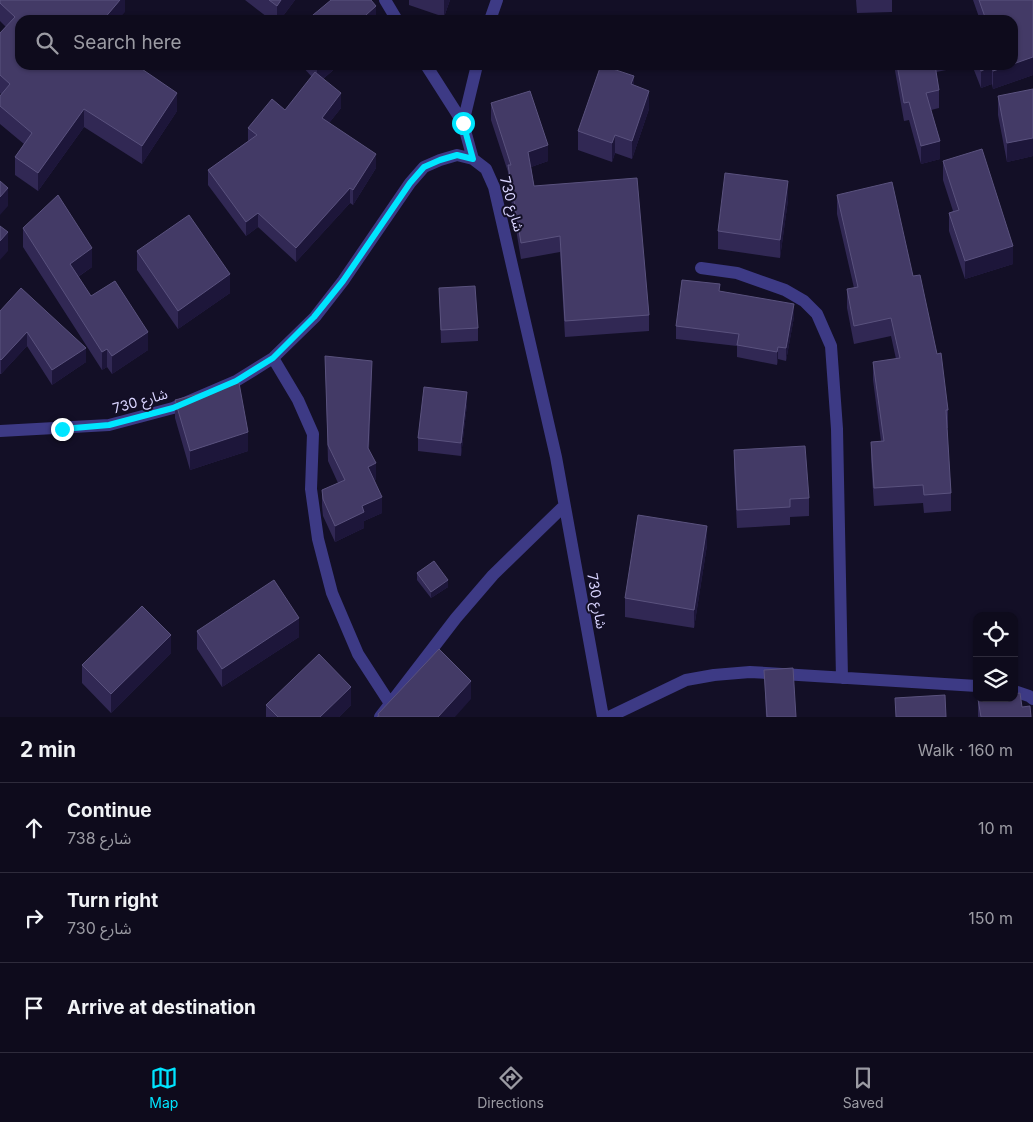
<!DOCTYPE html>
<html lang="en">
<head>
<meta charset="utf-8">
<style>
	body { margin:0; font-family:Inter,"Noto Sans Arabic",sans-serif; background:#1c1929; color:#f1f3f6 }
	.controls { position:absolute; right:15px; bottom:15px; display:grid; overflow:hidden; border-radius:10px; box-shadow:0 1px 4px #0004 }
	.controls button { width:45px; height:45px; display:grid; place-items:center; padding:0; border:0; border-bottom:1px solid #2e2b3b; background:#0e0b1c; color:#f1f3f6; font:25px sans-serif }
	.stop { position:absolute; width:15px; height:15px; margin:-11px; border:4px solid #00e5ff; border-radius:50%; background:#fff }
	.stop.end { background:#00e5ff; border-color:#fff; box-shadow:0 1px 5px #0008 }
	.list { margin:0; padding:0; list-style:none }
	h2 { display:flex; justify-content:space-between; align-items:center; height:65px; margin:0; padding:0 20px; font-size:21px }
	h2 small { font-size:16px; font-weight:400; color:#9b9ba3 }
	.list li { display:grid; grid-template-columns:32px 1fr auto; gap:15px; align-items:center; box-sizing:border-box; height:90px; padding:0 20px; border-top:1px solid #2e2b3b }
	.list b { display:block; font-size:19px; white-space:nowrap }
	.list p { margin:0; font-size:16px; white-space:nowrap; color:#9b9ba3 }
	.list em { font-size:16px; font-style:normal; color:#9b9ba3 }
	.icon { flex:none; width:28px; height:28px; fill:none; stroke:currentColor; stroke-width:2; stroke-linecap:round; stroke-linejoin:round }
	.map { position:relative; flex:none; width:1033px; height:717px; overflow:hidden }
	.search { position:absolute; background:#0e0b1c; box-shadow:0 1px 4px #0004; left:15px; right:15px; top:15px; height:55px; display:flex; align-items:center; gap:12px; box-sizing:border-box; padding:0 18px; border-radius:15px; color:#9b9ba3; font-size:19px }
	.sheet { height:335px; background:#0e0b1c }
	nav { display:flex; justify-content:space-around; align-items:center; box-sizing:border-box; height:70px; border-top:1px solid #2e2b3b; background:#0e0b1c; font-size:14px; color:#9b9ba3 }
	nav a { display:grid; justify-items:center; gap:2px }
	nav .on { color:#00e5ff }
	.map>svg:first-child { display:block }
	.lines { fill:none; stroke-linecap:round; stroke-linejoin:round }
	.minor { stroke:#3d3a85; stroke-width:12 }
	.wall { fill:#312854 }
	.shaded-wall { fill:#1d163a }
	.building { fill:#433a66; stroke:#5a527e }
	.route { stroke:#00e5ff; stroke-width:6 }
	.labels { text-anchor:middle; stroke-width:4; stroke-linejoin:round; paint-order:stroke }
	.street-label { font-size:14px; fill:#d9d4ff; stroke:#130f26 }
</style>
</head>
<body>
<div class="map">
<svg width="1033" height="717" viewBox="0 0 1033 717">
	<rect width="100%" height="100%" fill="#130f26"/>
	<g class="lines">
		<!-- minor -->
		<path class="minor" d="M385 0 397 20
			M490 20 497 0
			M426 65 463 123
			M473 159 463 123 477 65
			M701 268 737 273 785 290 804 301 817 314 831 346 837 429 842 678
			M273 358 298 400 313 434 311 489 318 539 332 593 358 654 391 705
			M0 431 109 425 173 408 236 381 273 358 315 317 343 281 410 183 424 167 440 160 457 155 473 159 486 169 494 187 556 457 603 717
			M1014 691 1029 696 1033 699
			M380 717 456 618 493 575 564 506
			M609 717 686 680 714 675 750 672 977 686"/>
	</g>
	<!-- wall -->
	<path class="wall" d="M0 0H125V12L20 20 177 111 142 164 84 127 38 191 15 175V157L24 144 0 124V96L1 94 0 93V33L6 27 0 21Z
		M245 0H295L280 20H271Z
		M409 0H450L444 17 409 5Z
		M856 0H892V12L857 13Z
		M973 0H1033V75L993 89 992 84 981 88 972 65 936 72 939 90V108L931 110 940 141V159L921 164 909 120 904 121 894 65H1013V20H980Z
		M301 65H339L323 79 341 108 329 123 376 168 353 205 350 203 296 262 258 227 246 236 208 185V170L248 141V128L285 110 312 77Z
		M1033 89V156L1007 162 998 115V96Z
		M491 103 548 161 531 167 534 186 649 315V331L565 337 560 252 521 259 508 182V172L491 120Z
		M649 109 632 159 615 153 612 162 578 150V131Z
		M943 161 1013 264 965 279 949 231V213L953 211 943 180Z
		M837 195 913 276 948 410V428H947L951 493V511L924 513 923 503 874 506 871 460V442L881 441 873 380V362L896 359 891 336 854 344 847 308V289L854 288 837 214Z
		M788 200 780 258 718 249V231Z
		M23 228 92 267 78 277 91 296 148 350 112 374 107 367 102 370 23 247Z
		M137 251 230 293 178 329 137 270Z
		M439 288 478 328V341L441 343Z
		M720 291 794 317 786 361 778 359 777 365 737 357V346L676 339V326Z
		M0 311 86 362 52 385 27 346 1 374H0Z
		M325 356 372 377 369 449 376 480H374L382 513 364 521V528L335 542 323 516 322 506V490L338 483 328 461Z
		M175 400 248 451 190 470 175 418Z
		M467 404 461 456 418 451V438Z
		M734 450 809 498V516L790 517V525L737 528 734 468Z
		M707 545 694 628 625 617V598Z
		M417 573 448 587 431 598 417 580Z
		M197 631 299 637 222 687 197 649Z
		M171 653 111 713 82 683V665Z
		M764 670 796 717H766Z
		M978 699 1022 707 1031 717H978Z
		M266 705H351L339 717H266Z"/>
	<!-- shaded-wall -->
	<path class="shaded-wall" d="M120 0H125V12L118 20H103Z
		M281 0H295L280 20H277V6Z
		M444 0H450L444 17Z
		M376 6V20H366V15Z
		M1033 57V75L993 89V71Z
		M317 65H339L317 84Z
		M992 66V84L981 88V71Z
		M634 76V94L631 84Z
		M649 91V109L632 159V141Z
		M177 93V111L142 164V146Z
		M341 93V108L322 132V118Z
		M84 109V127L38 191V173Z
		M615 135V153L612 162V143Z
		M1033 138V156L1007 162V143Z
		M940 141V159L921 164V146Z
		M548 145V161L528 168V152Z
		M376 154V168L353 205V190Z
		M788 181V200L780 258V240Z
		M8 188V206L0 215V197Z
		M350 188V203L296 262V248Z
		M258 213V227L246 236V222Z
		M8 232V251L0 260V241Z
		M1013 246V264L965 279V261Z
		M92 248V267L70 282V264Z
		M230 274V293L178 329V311Z
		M794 304V317L786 361V348Z
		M27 332V346L1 374V360Z
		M148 332V350L112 374V356Z
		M778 347V359L777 365V352Z
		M86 348V362L52 385V370Z
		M107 349V367L102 370V352Z
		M372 361V377L368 464V448Z
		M467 392V404L461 456V443Z
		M248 432V451L190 470V451Z
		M376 463V480L368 483V467Z
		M382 497V513L364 521V528L335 542V526L362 506Z
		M707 526V545L694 628V610Z
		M448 580V587L431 598V592Z
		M299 618V637L222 687V669Z
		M171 635V653L111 713V694Z
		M471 681V699L455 717H438Z
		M351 687V705L339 717H320Z"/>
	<!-- building -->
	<path class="building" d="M0 0H120L103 20H20V65H136L177 93 142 146 84 109 38 173 15 157 32 133 0 106V96L10 84 0 75V33L15 17 0 3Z
		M269 0H281L277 6Z
		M331 0H371L376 6 366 15 370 20H307Z
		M979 0H1033V57L1013 64V20H986Z
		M936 17 937 20H918Z
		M601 65 634 76 631 84 649 91 632 141 615 135 612 143 578 131Z
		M897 65H935L939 90 926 93 940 141 921 146 909 102 904 103Z
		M979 65H1011L993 71 992 66 981 71Z
		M315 72 341 93 322 118 376 154 353 190 350 188 296 248 258 213 246 222 208 170 257 135 248 128 272 99 285 110Z
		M1033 89V138L1007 143 998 96Z
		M530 91 548 145 528 152 534 186 637 178 649 315 565 321 560 236 521 243 508 165H511L491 103Z
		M982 149 1013 246 965 261 949 213 959 210 943 161Z
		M725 173 788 181 780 240 718 231Z
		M0 181 8 188 0 197Z
		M892 182 913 276 920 275 937 354 941 353 948 410H946L951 493 924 495 923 485 874 488 871 442 884 441 873 362 900 358 891 318 854 326 847 289 858 287 837 195Z
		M58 195 92 248 70 264 91 296 115 281 148 332 112 356 107 349 102 352 23 228Z
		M189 215 230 274 178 311 137 251Z
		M0 226 8 232 0 241Z
		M682 280 720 284 719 291 794 304 786 348 778 347 777 352 737 345 739 334 676 326Z
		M475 286 478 328 441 330 439 288Z
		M21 288 86 348 52 370 27 332 1 360 0 359V311Z
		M325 356 372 361 368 448 376 463 368 467 382 497 362 506 364 512 335 526 323 499 322 490 345 480 328 445Z
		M239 383 248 432 190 451 175 400Z
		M424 387 467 392 461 443 418 438Z
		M805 446 809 498 790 499V507L737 510 734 450Z
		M638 515 707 526 694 610 625 598Z
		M434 561 448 580 431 592 417 573Z
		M274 580 299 618 222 669 197 631Z
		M142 606 171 635 111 694 82 665Z
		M439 649 471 681 438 717H377L379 716 378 714Z
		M319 654 351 687 320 717H278L266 705Z
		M793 668 796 717H767L764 670Z
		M1020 693 1022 707 1030 706 1031 717H981L978 699 986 698H1014V694Z
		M945 695 946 717H896L895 698Z"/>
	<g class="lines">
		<!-- route -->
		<path class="route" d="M62 429 109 425 173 408 236 381 273 358 314 317 343 281 410 183 424 167 440 160 457 155 473 159 463 123"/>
	</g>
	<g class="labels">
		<!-- street labels -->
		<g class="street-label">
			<text transform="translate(512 204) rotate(75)" y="5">شارع 730</text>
			<text transform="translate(140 401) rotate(-16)" y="5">شارع 730</text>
			<text transform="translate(597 601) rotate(80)" y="5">شارع 730</text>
		</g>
	</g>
</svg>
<div class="controls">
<button><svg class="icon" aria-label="locate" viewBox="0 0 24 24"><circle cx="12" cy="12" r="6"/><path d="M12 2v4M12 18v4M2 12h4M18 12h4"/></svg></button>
<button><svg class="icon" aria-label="layers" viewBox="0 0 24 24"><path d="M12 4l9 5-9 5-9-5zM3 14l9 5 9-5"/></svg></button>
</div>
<div class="stop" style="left:463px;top:123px"></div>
<div class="stop end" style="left:62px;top:429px"></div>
<div class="search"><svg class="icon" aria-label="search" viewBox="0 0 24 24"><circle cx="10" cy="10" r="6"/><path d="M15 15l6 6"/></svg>Search here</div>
</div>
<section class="sheet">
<h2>2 min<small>Walk · 160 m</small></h2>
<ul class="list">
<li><svg class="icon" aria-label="ahead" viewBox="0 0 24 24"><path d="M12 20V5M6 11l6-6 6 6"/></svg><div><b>Continue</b><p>شارع 738</p></div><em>10 m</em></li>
<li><svg class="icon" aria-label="right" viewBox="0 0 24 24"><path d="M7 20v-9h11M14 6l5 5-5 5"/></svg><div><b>Turn right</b><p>شارع 730</p></div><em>150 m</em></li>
<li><svg class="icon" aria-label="arrive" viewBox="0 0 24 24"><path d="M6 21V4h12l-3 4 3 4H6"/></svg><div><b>Arrive at destination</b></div></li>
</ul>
</section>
<nav>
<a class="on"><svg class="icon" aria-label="map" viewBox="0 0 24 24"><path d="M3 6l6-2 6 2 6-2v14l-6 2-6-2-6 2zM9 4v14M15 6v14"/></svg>Map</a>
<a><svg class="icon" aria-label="directions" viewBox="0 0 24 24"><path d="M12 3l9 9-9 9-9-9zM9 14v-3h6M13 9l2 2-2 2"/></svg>Directions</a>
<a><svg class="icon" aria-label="saved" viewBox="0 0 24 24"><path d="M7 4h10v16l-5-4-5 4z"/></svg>Saved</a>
</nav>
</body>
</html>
